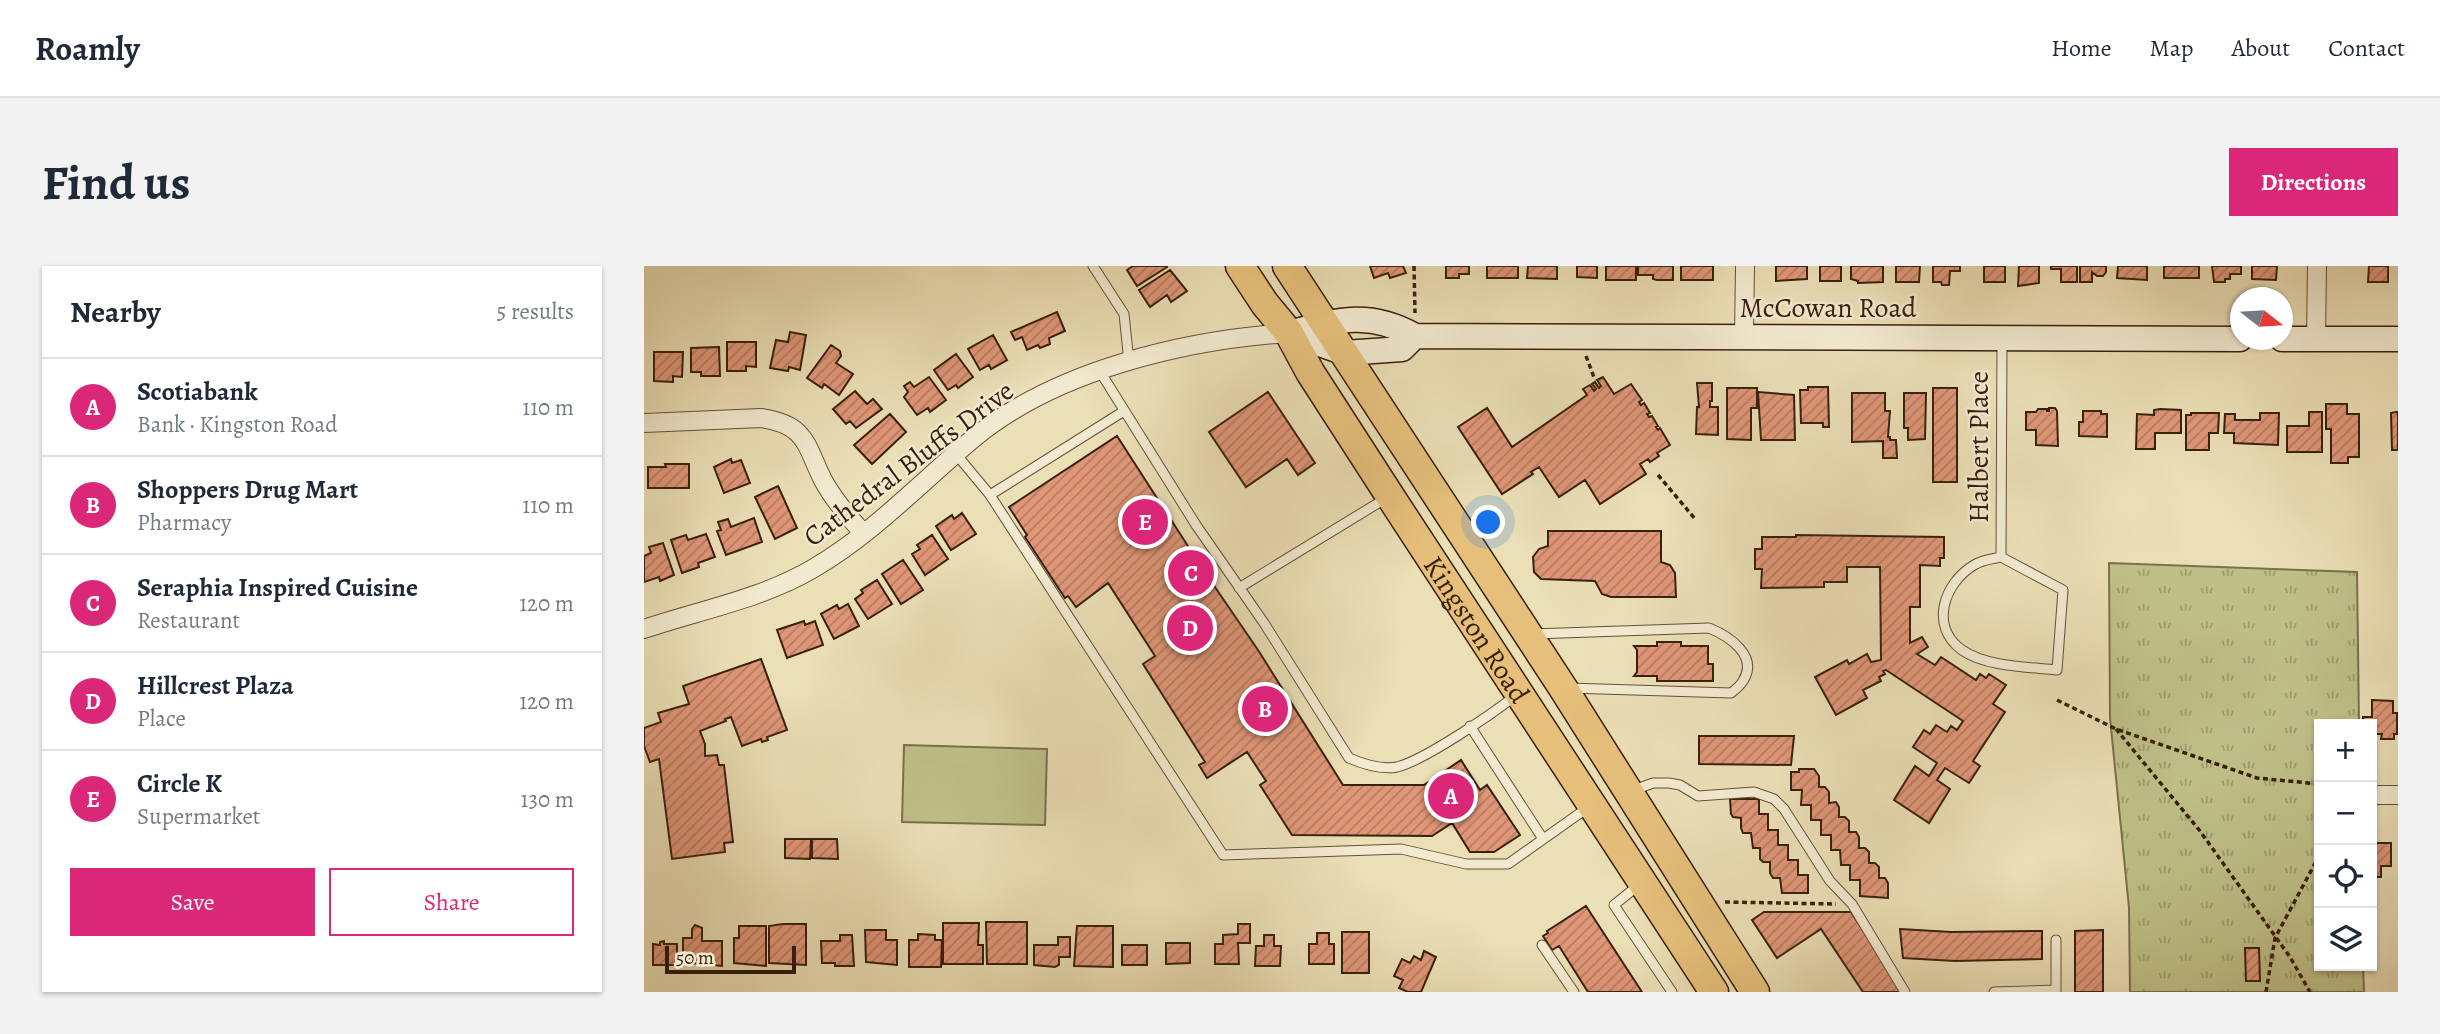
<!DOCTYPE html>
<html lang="en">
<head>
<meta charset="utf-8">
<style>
	body { margin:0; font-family:Alegreya,serif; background:#f2f2f3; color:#1f2937 }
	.controls { position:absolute; right:21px; bottom:21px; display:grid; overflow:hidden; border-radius:0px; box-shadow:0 2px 5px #0004 }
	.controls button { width:63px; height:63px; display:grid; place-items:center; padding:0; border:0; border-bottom:2px solid #e0e1e3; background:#fff; color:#1f2937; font:35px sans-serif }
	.compass { position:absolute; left:1586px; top:21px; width:63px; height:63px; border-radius:50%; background:#fff; box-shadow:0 2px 5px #0004; rotate:107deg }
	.scale { position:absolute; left:21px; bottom:18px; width:131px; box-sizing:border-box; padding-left:7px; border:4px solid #39200d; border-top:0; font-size:19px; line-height:24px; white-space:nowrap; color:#39200d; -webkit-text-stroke:5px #f2ead0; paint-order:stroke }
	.you { position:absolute; left:845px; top:257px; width:24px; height:24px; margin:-18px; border:5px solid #fff; border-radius:50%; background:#1a73e8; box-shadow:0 0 0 10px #1a73e833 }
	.badge { display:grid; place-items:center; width:46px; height:46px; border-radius:50%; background:#db2777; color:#fff; font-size:23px; font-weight:700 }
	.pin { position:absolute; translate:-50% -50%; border:4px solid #fff; box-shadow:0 2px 7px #0006 }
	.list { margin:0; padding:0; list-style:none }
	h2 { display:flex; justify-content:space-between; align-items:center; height:91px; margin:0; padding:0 28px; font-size:30px }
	h2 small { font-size:23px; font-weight:400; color:#747a83 }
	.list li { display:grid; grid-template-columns:46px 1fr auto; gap:21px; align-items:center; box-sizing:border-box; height:98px; padding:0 28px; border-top:2px solid #e0e1e3 }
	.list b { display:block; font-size:26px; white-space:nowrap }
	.list p { margin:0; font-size:23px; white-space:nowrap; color:#747a83 }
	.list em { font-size:23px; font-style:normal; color:#747a83 }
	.actions { display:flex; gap:14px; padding:21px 28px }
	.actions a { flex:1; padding:16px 0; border:2px solid #db2777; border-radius:0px; text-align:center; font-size:24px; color:#db2777 }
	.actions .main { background:#db2777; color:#fff }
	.icon { flex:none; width:38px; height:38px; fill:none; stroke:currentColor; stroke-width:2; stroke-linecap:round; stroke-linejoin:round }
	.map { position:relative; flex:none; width:1754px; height:726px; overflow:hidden; border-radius:0px }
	header { display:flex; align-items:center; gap:42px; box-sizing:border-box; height:98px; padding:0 35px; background:#fff; border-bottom:2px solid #e0e1e3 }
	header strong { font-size:33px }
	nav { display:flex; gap:38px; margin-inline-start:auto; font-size:24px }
	.intro { display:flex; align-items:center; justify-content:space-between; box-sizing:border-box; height:168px; padding:0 42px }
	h1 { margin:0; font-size:49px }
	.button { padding:18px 32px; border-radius:0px; background:#db2777; color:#fff; font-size:24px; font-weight:700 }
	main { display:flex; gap:42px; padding:0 42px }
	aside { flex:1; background:#fff; border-radius:0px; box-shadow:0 2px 5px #0004 }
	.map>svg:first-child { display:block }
	.grass { fill:#bfc088; stroke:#7c704a; stroke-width:2 }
	.park { fill:url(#park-tufts); stroke:#7c704a; stroke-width:2 }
	.building { fill:url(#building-hatch); stroke:#39200d; stroke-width:2 }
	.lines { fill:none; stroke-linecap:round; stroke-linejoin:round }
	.lane-casing { stroke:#665037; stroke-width:11 }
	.street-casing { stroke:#665037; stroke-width:20 }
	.secondary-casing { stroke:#39200d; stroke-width:27 }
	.primary-casing { stroke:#39200d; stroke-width:31 }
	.path { stroke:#39200d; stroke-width:3.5; stroke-dasharray:5 3.5; stroke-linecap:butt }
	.lane { stroke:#f2ead0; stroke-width:9 }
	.street { stroke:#f2ead0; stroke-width:18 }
	.secondary { stroke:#f2ead0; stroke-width:24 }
	.primary { stroke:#e6c07b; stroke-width:28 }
	.labels { text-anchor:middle; stroke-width:5; stroke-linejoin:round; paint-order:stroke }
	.street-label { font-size:28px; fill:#39200d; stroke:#f2ead0 }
</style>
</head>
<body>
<header>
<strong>Roamly</strong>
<nav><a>Home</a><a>Map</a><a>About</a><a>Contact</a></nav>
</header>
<div class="intro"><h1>Find us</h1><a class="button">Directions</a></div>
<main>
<aside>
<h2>Nearby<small>5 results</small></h2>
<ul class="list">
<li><span class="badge">A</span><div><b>Scotiabank</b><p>Bank · Kingston Road</p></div><em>110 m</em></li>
<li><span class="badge">B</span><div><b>Shoppers Drug Mart</b><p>Pharmacy</p></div><em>110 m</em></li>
<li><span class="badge">C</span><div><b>Seraphia Inspired Cuisine</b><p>Restaurant</p></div><em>120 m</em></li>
<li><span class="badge">D</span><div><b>Hillcrest Plaza</b><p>Place</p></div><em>120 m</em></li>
<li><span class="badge">E</span><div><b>Circle K</b><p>Supermarket</p></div><em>130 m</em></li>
</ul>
<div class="actions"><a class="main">Save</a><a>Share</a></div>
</aside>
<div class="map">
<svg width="1754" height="726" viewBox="0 0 1754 726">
	<defs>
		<pattern id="park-tufts" width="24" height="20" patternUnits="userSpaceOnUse" patternTransform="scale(1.75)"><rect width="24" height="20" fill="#bfc088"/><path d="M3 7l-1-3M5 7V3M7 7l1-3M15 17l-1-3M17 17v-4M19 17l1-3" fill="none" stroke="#9c9c6e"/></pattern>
		<pattern id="building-hatch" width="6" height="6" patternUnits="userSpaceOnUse" patternTransform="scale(1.75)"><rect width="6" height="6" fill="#e09778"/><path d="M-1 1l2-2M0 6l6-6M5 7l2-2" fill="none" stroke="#b77b61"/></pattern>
	</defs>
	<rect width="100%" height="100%" fill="#ebdfb6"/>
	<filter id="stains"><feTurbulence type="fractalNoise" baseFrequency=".00286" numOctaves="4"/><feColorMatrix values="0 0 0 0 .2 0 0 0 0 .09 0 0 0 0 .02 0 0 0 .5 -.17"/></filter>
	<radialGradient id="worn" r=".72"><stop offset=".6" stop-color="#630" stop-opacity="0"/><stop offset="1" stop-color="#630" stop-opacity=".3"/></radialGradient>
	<!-- grass -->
	<path class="grass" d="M260 479 403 483 401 559 258 556Z"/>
	<!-- park -->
	<path class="park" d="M1465 297 1713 306 1715 458H1675V700H1719L1720 726H1486L1485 642 1466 452Z"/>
	<!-- building -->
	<path class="building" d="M489 0H523V1L493 20 483 4Z
		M726 0H759L762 7 746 12 744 7 730 12Z
		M802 0H825V8H815V12H802Z
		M843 0H874V12H843Z
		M884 0H913V13L883 12Z
		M933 0H953V12L933 11Z
		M962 0H992V14H962Z
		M994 0H1029V14H1013L1009 13V9H994Z
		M1037 0H1069V14H1037Z
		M1132 0H1163V13L1132 15Z
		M1176 0H1197V15H1176Z
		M1207 0H1239V16L1214 17V15L1207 13Z
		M1252 0H1276L1275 16H1252Z
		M1289 0H1316V5H1306L1305 19H1298L1297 16H1289Z
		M1340 0H1361V16H1340Z
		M1375 0H1395V17L1374 20Z
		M1407 0H1433V16H1417V3H1407Z
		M1436 0H1462V6L1459 10H1453L1448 6V16H1436Z
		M1474 0H1503V14L1473 12Z
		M1520 0H1555V12H1520Z
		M1568 0H1597V8H1586V13H1581V16H1570Z
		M1608 0H1633L1632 14 1608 13Z
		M1725 0H1744V16H1724Z
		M526 4 543 25 527 36 523 29 506 41 495 24Z
		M413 46 421 65 405 72 406 78 396 82 394 79 383 84 378 71 371 74 367 66Z
		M146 66 162 69 156 104 145 101 144 105 126 102 132 74 144 76Z
		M349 69 363 94 347 103 345 99 336 104 324 83Z
		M83 76H112V101L102 100V105H83Z
		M187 79 196 85 197 90 192 97 209 108 195 129 180 118 178 122 163 112Z
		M75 81 76 110H57V106H47V82Z
		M10 86H39L38 111 29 110V116L10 115Z
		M312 88 329 111 314 122 312 119 304 124 290 104Z
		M285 111 302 134 286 146 284 142 273 149 260 131 264 126 260 120 266 116 270 121Z
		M959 111 970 128 987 118 998 134 995 136 997 139 1000 137 1006 147 1003 148 1005 151 1008 150 1014 160 1012 161 1014 164 1016 162 1026 179 1013 187 1015 190 1006 196 1004 193 996 198 1002 208 956 238 941 214 915 231 895 201 887 206 889 208 858 228 814 161 843 142 868 181 943 129 939 123 946 119 950 125 952 123 948 118 951 116 955 122 957 120 953 114Z
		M1053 117H1068V135H1066V141H1074V169L1052 168 1053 141H1055Z
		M1164 121H1184L1185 161H1179V157H1157L1156 124H1164Z
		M1083 122H1113V142H1107V174L1083 173Z
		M1289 122H1313V216H1289Z
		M211 125 223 138 229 133 238 143 212 162 206 155 202 158 189 143Z
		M624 126 671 197 654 209 643 193 602 221 565 166Z
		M1114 126 1150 129 1151 174H1117Z
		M1208 127H1241V145H1246L1244 171H1246V174H1252L1253 192H1239V175L1208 176Z
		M1260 127H1282L1281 173 1264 174V162H1260Z
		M1682 138H1703V148H1715V191H1704V197H1687V163H1682Z
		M1405 142H1411L1413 145 1414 180 1392 179V164H1382V146H1392L1394 143H1403V145H1405Z
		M1516 143 1537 144V167H1511V183H1492L1493 148 1510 149V144Z
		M1439 145H1457V148H1463V171L1435 170V156H1439Z
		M1665 146H1678V186H1643V160H1665Z
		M1752 146H1754V184H1748L1747 147Z
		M1547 147H1575L1574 167H1565V184H1542V149H1547Z
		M1616 147H1635L1634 179 1590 177V167H1580L1581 148H1591V154H1616Z
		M246 148 262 166 228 198 210 179Z
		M473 170 560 305 614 384 699 519H780L817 494 836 524 843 519 876 569 850 586H826L808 557 788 570 648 569 616 519 622 515 603 486 563 512 555 499 561 496 499 398 511 390 464 317 432 341 424 330 421 332 381 271 383 269 365 241Z
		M87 193 88 197 97 194 106 217 80 227 70 201Z
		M21 198H45V222H4V201H22Z
		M134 220 153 262 131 273 111 231Z
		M318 247 332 268 307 284 292 260 308 249 310 253Z
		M110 252 118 276 82 289 73 265 77 264 74 256 84 253 87 261Z
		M904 265H1017V296L1026 299 1031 307 1032 331H967L958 328 951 315 897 313 890 306 889 291 895 283 904 280Z
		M62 268 71 291 54 297 55 301 38 307 27 274 42 269 44 274Z
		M288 269 304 293 281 309 268 288 276 283 273 279Z
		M1152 269 1300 271V292H1296V300L1276 299V341H1266V377L1278 371 1284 381 1273 388 1291 399 1297 391 1332 414 1336 408 1342 412 1345 408 1362 419 1349 438 1361 446 1329 495 1336 500 1325 517 1301 502 1293 514 1306 523 1285 557 1250 534 1271 500 1285 510 1293 497 1269 481 1280 464 1286 468 1292 459 1303 466 1307 460 1313 464 1319 455 1242 404 1239 405 1241 408 1235 411 1237 415 1219 424 1223 432 1192 449 1171 411 1203 394 1205 398 1223 388 1227 396 1237 394 1236 301H1203V316H1180V321L1117 322 1118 303H1111V283H1118V271H1152Z
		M19 277 30 309 16 315 15 311 0 316V290L7 287 5 281Z
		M259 294 279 324 257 338 238 308Z
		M233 314 248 338 224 353 211 333 219 327 217 324Z
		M204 338 215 360 190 373 177 348 193 339 195 343Z
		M160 355 161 359 171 355 179 379 143 392 133 364Z
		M1013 376H1037V380H1064V398H1069V415H1013V410H990L993 406V384L990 380H1013Z
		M117 393 143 464 123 471 124 474 118 476 117 473 98 480 87 451 81 453 82 455 56 465 61 478V490L73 489 75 499H80L89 576 80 577 81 586 28 593 15 493 6 496 0 480V462L17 456 14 447 45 438 39 420Z
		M1728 434 1749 435V447H1753V468H1750V473H1737L1738 468H1731V473H1728V458H1719V451H1728Z
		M1055 470H1150L1147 499 1055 498Z
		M1155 503H1170L1175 510V521H1181L1185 526V537L1192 536 1195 541V551H1201L1205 555V566H1212L1215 571V582H1221L1225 586V597H1231L1235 601V612H1241L1244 617V632L1216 630V614H1206V599H1197L1196 584H1187V569H1177V554H1167V539H1157L1158 524H1147V506H1155Z
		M1086 533H1115V548H1124V564H1134V579H1144V594H1154V609H1164V627H1138L1136 612H1129L1126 607V596H1119L1116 593V582H1109L1107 567H1099L1097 562V552L1089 551 1087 548Z
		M141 573H167L166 593 141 592Z
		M168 573H193L194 593 168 592Z
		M1728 577H1747V600H1737V611H1728Z
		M942 640 998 726H944L915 680 908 684 899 670 904 667 903 665Z
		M1120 646H1207L1259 726H1219L1177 663 1133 692 1108 654Z
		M342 656H383V698H343Z
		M299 657H335L334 679H339V698H299Z
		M139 658H162V699L125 697V660Z
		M594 658H606V677H594L595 698H571V678H579V669L594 668Z
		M51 659 58 662V675H78V700L47 697V692H39V672H48V663Z
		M95 660H122V700L90 697V672H95Z
		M433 660H469V701L430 700Z
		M1256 663 1307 666 1398 665V693L1311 695 1259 692Z
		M221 664H242V674H253V699L222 696Z
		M1459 664V726H1431V665Z
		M698 666H725V707H698Z
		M673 667H685V678H690V698H665V678H673Z
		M274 668 291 669V674H298L297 701H265V674H274Z
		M196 669H208L210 700H191V697H178L177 675H196Z
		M620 669H630V680H637L636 700H611L612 680H620Z
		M414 671H426V691H415V699L411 701 390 699V679H414Z
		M20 675V678H33V699H9V678L16 679V676Z
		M522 677H546V697L522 698Z
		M478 679H503V699H478Z
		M1601 682H1615L1616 715H1602Z
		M780 685 792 691 777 726H764L755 722 759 714 750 710 758 693 766 697 770 690 777 694Z"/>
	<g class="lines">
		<defs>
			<path id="lane" d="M449 0 480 48 485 96
				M455 104 552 259 620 357 705 492C719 498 737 504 753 501 779 495 848 448 871 430
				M480 145 346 229 579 589 757 583 822 598H864L946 540
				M312 188 346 229
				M1357 291 1419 324 1413 404C1385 401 1342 401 1318 384 1285 360 1300 317 1330 299 1338 294 1349 293 1357 291Z
				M1357 291 1358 74
				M595 322 744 231
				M888 368 1065 362C1085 370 1115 390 1099 415 1096 420 1091 424 1087 427L924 422
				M826 460 899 573
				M990 524 1009 517H1025L1036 519 1054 530 1110 526 1130 533 1140 543 1186 615 1208 638 1261 726
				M996 618 970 639 1028 726
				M1412 674V726
				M898 679 930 726
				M1350 726 1412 724"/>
			<path id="street" d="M1100 70 1101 0
				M1672 73 1673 0
				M0 157 117 152C163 159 161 178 179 214 189 233 205 251 219 267
				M0 363C56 344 118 333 170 302 230 267 278 215 331 171 413 104 541 74 645 67
				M1728 529H1754"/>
			<path id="secondary" d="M645 67C693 54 725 44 771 70L1596 73
				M645 67 701 87 758 83 771 70
				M1638 73H1754"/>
			<g id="primary">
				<path id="s1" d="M596 0 621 38 645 67 666 106 746 230 1070 726"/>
				<path d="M643 0 919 422 1111 726"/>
			</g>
		</defs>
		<!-- lane casing -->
		<use href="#lane" class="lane-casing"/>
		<!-- street casing -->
		<use href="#street" class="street-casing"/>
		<!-- secondary casing -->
		<use href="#secondary" class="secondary-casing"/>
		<!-- primary casing -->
		<use href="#primary" class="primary-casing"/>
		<!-- path -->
		<path class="path" d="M770 0 771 47
			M942 90 951 114
			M1014 209 1052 254
			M1413 434 1472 463 1613 512 1675 518
			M1472 463 1556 565 1646 691 1666 726
			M1081 636 1192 638
			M1622 726 1631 672 1675 590"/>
		<!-- lane -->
		<use href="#lane" class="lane"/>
		<!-- street -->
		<use href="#street" class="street"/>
		<!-- secondary -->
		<use href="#secondary" class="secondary"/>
		<!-- primary -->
		<use href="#primary" class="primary"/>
	</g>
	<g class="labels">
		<!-- street labels -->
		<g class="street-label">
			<text x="1184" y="51">McCowan Road</text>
			<text transform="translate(1334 181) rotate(-90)" y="10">Halbert Place</text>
			<text transform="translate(264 197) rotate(-37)" y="10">Cathedral Bluffs Drive</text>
			<text dy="10" stroke="none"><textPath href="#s1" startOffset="434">Kingston Road</textPath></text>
		</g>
	</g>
	<rect width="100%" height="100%" filter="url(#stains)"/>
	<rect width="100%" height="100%" fill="url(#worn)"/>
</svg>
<div class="controls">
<button>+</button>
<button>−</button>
<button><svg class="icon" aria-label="locate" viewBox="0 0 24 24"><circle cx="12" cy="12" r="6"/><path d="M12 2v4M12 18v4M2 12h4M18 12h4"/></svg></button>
<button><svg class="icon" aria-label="layers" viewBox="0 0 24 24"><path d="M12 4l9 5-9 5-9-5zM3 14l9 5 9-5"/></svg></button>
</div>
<svg class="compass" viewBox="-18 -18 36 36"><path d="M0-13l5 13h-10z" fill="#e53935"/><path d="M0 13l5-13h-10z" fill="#747a83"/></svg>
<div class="scale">50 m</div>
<div class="you"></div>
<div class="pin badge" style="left:807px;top:530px">A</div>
<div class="pin badge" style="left:621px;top:443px">B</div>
<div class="pin badge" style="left:547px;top:307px">C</div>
<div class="pin badge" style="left:546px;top:362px">D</div>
<div class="pin badge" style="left:501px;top:256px">E</div>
</div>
</main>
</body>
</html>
